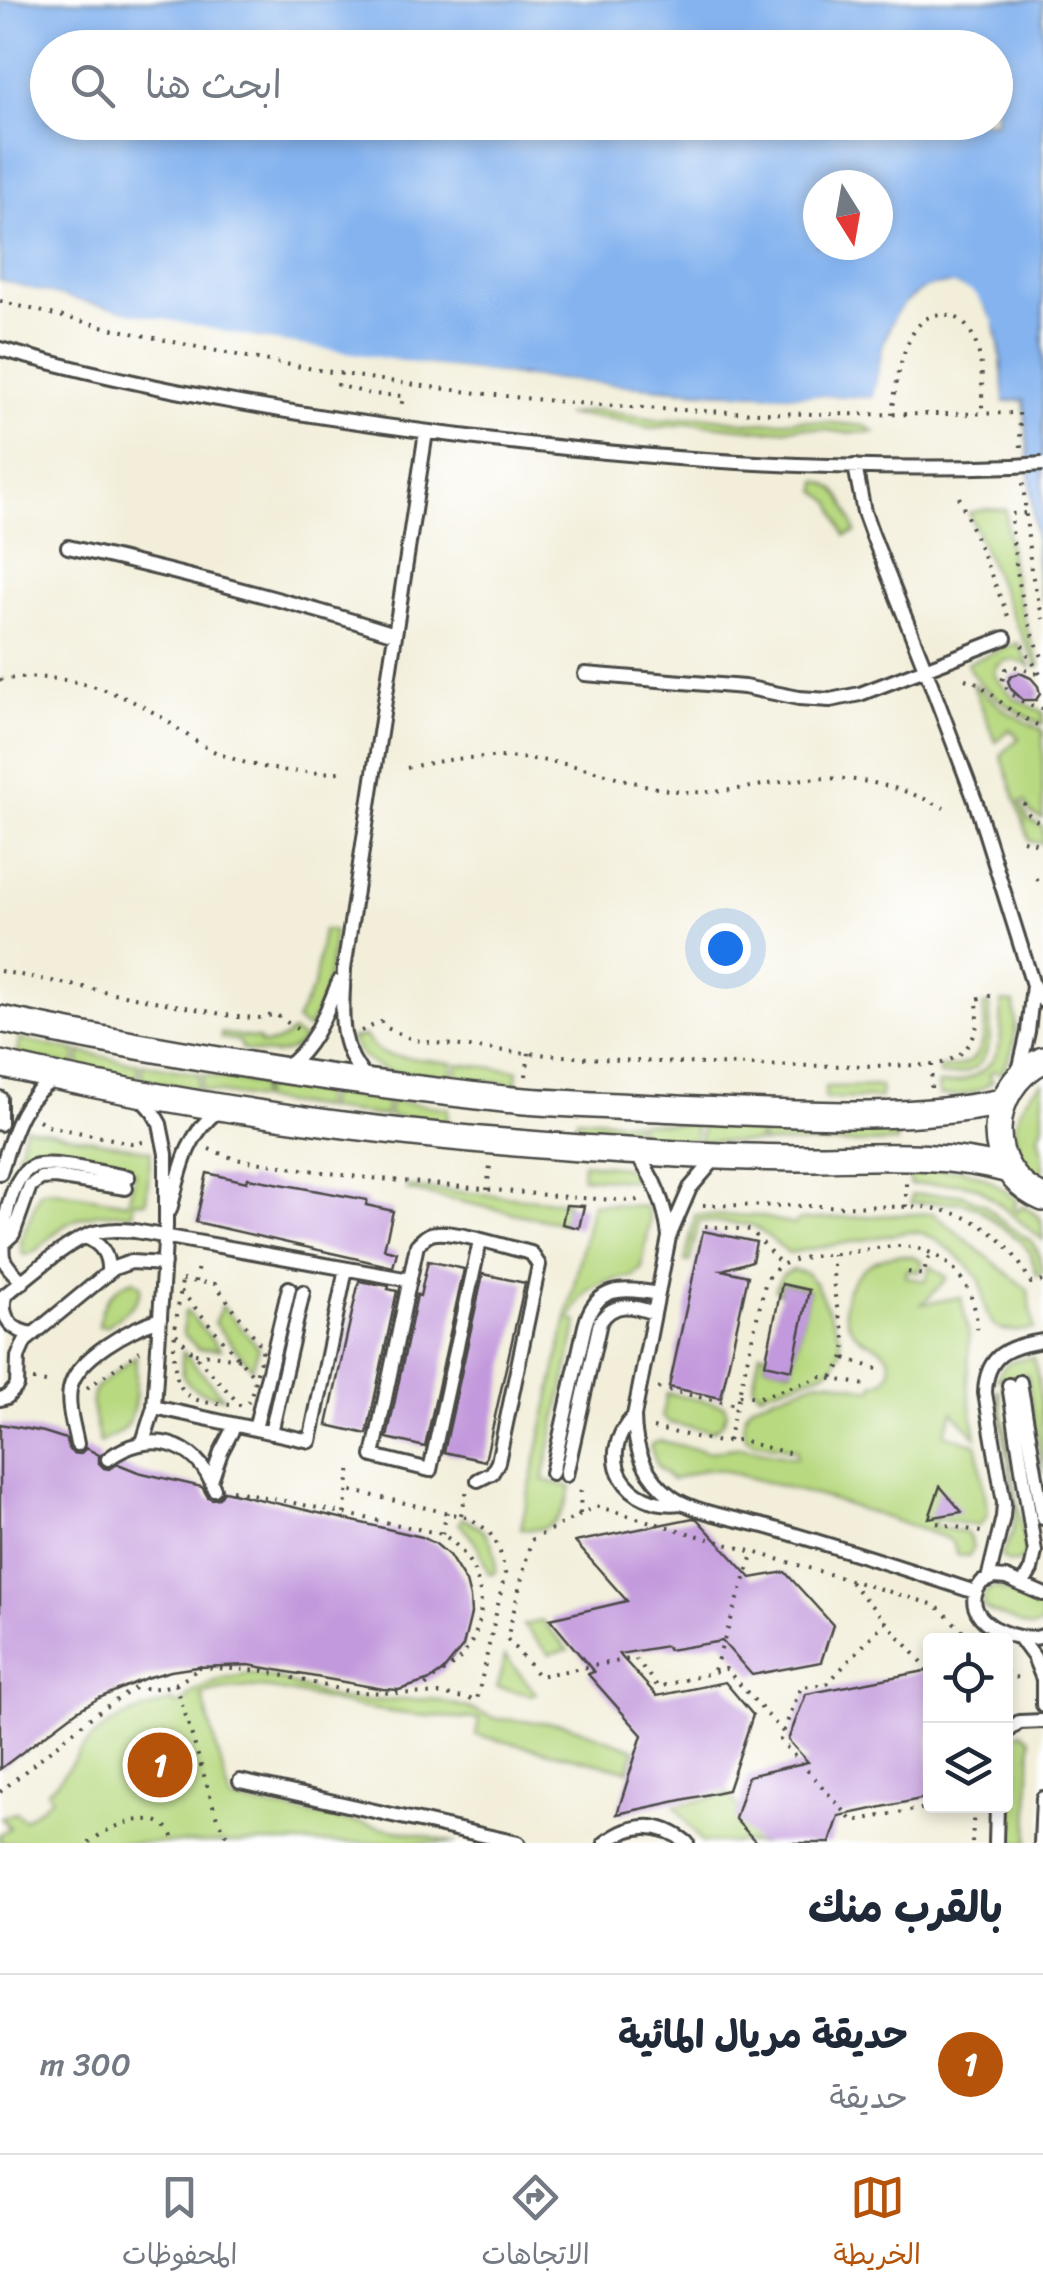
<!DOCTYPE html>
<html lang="ar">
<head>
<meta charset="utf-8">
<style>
	body { margin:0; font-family:Sriracha,"Playpen Sans Arabic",sans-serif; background:#f2f2f3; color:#1f2937; direction:rtl }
	.controls { position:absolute; right:30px; bottom:30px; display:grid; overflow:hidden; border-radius:10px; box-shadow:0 5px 15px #0003 }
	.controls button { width:90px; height:90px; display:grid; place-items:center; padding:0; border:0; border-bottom:2px solid #e0e1e3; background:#fff; color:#1f2937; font:50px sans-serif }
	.compass { position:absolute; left:803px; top:170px; width:90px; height:90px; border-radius:50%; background:#fff; box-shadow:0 5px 15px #0003; rotate:169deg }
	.you { position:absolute; left:725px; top:948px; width:35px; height:35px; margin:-25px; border:8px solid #fff; border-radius:50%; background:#1a73e8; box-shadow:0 0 0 15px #1a73e833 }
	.badge { display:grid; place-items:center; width:65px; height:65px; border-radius:50%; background:#b45309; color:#fff; font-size:32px; font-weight:700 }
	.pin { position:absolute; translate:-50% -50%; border:5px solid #fff; box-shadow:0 2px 10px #0006 }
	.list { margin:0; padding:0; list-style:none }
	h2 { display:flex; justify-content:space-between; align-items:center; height:130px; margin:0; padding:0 40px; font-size:42px }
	h2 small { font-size:32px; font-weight:400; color:#747a83 }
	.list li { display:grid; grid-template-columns:65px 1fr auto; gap:30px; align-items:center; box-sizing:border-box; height:180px; padding:0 40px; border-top:2px solid #e0e1e3 }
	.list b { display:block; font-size:38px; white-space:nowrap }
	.list p { margin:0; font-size:32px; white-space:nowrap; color:#747a83 }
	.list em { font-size:32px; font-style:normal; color:#747a83 }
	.icon { flex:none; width:55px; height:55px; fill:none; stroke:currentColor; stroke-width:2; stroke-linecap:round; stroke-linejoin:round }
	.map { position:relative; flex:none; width:1043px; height:1843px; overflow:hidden; direction:ltr }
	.search { position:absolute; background:#fff; box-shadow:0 5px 15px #0003; left:30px; right:30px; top:30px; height:110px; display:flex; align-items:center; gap:25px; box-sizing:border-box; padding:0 35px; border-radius:55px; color:#747a83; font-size:38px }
	.sheet { height:310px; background:#fff }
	nav { display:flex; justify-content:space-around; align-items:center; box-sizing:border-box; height:140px; border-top:2px solid #e0e1e3; background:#fff; font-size:28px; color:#747a83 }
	nav a { display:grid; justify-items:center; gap:5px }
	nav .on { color:#b45309 }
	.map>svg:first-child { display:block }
	.green { fill:#b8d980; stroke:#728256; stroke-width:2.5 }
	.water { fill:#84b3ef; stroke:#586f8d; stroke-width:2.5; fill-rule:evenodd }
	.pier { fill:#f2eed9 }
	.building { fill:#c299dc }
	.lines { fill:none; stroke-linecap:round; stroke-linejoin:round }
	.service-casing { stroke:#494845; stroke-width:18 }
	.minor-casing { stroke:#494845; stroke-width:30 }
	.path { stroke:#494845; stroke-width:4; stroke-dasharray:2.5 8; stroke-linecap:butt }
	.service { stroke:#fff; stroke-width:12 }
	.minor { stroke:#fff; stroke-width:25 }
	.service-bridge-casing { stroke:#494845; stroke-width:18; stroke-linecap:butt }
	.service-bridge { stroke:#fff; stroke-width:12 }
</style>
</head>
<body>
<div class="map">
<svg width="1043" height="1843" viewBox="0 0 1043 1843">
	<rect width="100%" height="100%" fill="#fff"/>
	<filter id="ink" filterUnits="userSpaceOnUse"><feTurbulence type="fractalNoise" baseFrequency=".01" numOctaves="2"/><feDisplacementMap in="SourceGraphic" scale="20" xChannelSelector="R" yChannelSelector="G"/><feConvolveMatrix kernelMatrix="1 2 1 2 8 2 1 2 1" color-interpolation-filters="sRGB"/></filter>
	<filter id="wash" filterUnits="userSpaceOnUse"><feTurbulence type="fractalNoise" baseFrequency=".0048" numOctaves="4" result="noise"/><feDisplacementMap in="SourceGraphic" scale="40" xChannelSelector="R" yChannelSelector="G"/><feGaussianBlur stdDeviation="2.25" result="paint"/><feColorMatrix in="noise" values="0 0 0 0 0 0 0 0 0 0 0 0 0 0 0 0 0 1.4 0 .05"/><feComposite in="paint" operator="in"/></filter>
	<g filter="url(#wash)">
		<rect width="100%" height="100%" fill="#f2eed9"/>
		<!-- green -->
		<path class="green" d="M597 410 662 420 703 416 750 423 800 420 865 426 874 432 847 433 803 427 766 431 693 423 651 428 607 418 565 415Z
			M818 481C843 487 847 509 856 532L845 536 832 503 817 491Z
			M987 509 1006 510C1008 565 1019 614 1040 665L1037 667 1009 609 969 513Z
			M1018 643 1030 667C1019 660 1005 656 996 668L995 676 1014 698 1043 712V725C1019 713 975 688 967 663Z
			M972 683 1006 711 1043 731V819L1031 813 1025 801 1021 802 1028 819 1043 827V844L1030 841 1001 755 1019 738 1010 729 996 742Z
			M323 930 334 931C331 967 327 997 308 1029L296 1021 314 985Z
			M1001 1002 1014 1003C1017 1030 1017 1051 1000 1074L995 1070 989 1075 993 1081C976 1094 960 1097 939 1095L938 1084C964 1085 994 1071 1000 1043 1002 1030 1001 1015 1001 1002Z
			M989 1004C994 1044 989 1079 939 1075V1068C983 1069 988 1041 983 1005Z
			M292 1032 304 1039C287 1060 266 1054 243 1050L239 1041 221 1038V1033L259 1039 261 1044C274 1045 283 1041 292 1032Z
			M365 1036 378 1051 387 1055 452 1063 451 1078C413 1074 369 1079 351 1039Z
			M19 1039 76 1051 74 1067 17 1054Z
			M80 1052 139 1064 137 1079 79 1067Z
			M143 1064 199 1074 197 1090 141 1079Z
			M457 1064 518 1070 517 1084 456 1078Z
			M203 1075 261 1084 259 1099 201 1090Z
			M1043 1082V1125L1039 1135 1043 1154V1180C1005 1155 1007 1107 1043 1082Z
			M264 1085 323 1093 322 1108 262 1100Z
			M880 1086 881 1098 825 1099V1087Z
			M328 1093 387 1101 385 1116 326 1109Z
			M391 1101 448 1108 447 1123 389 1116Z
			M577 1118 635 1122 633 1137 575 1133Z
			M639 1122 696 1125 695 1141 637 1138Z
			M702 1125 759 1127 758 1143 700 1141Z
			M25 1127 151 1151 146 1202 134 1201 132 1214C103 1212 79 1212 56 1232 46 1241 37 1253 24 1255L21 1251 23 1244 20 1242 40 1192 49 1190 128 1203 135 1172 48 1155 28 1160 14 1173Z
			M763 1127 822 1128 821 1144 761 1143Z
			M826 1129H897V1142L825 1144Z
			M583 1163 624 1167 630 1170 639 1181 582 1177Z
			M961 1169C985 1175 999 1185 1017 1201L1013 1207 1017 1211 1023 1205 1041 1219 1043 1240 979 1188 960 1183 910 1185V1171Z
			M408 1187 567 1202 563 1224 407 1190Z
			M961 1194 985 1205 1005 1224 1031 1241 1038 1252 1043 1273 1037 1275 1030 1253 1022 1243 976 1207 959 1202 911 1203 912 1195Z
			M592 1203 646 1207 650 1220 642 1268 633 1276 604 1282 589 1290 577 1304 571 1320 578 1322 543 1480 571 1487C565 1514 552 1535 521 1528Z
			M933 1213 1028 1290 1034 1329C1010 1333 990 1335 985 1305 983 1297 983 1288 980 1281 973 1267 939 1239 924 1234 918 1231 915 1232 908 1232L789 1253 753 1225 699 1221 690 1262 685 1261 695 1215 760 1216 794 1225 799 1220Z
			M898 1255 913 1257 923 1262 920 1272 907 1270 906 1277 926 1281 930 1266 948 1278 922 1304 961 1297 969 1335 968 1386 976 1437 953 1412 944 1434 977 1445 988 1513 984 1521 977 1526 936 1519 933 1526 967 1533C971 1541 977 1548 968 1556L958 1555 952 1542 946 1538 833 1500 721 1470 705 1469 672 1480 658 1467 650 1447 653 1443 662 1441 708 1452 741 1447 796 1458 797 1450 753 1442 745 1436C741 1425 745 1412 752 1404L818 1381 829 1380 872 1390 874 1384 885 1380 891 1370C890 1364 891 1360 887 1355 881 1345 869 1344 861 1338 842 1325 840 1300 852 1282 863 1265 879 1257 898 1255Z
			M793 1270 806 1273 816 1284 840 1337V1352L834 1365 823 1373 760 1393 753 1386 760 1352 767 1353 765 1364 792 1370 809 1290 782 1284 780 1294 775 1289 782 1275Z
			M134 1280 141 1286 140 1294 134 1304 107 1326H99C99 1305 113 1286 134 1280Z
			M222 1306 259 1348 252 1368 214 1323Z
			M187 1311 220 1349H198L183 1333 184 1314Z
			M183 1352 223 1397C194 1391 177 1386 183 1352Z
			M136 1356C135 1378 140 1414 122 1430 116 1435 107 1439 100 1443 96 1425 88 1404 96 1388Z
			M1033 1357C1043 1389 1043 1439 1043 1475L1027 1374 997 1380C1001 1361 1016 1360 1033 1357Z
			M996 1390H999L1026 1552C1021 1565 1010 1565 1001 1556L1013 1532 1016 1507Z
			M667 1393 724 1405 727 1412 722 1424 713 1431 670 1423 662 1417Z
			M462 1518C487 1528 498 1545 495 1572L492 1574 488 1572 478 1546 459 1523Z
			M996 1587 1041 1605 1042 1625 1031 1628 987 1610 983 1606V1596L990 1588Z
			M542 1621 568 1650 549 1654 523 1625Z
			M505 1656 536 1693 531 1695 497 1687Z
			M249 1674 274 1678 333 1698 367 1701 432 1699 465 1707 498 1719 565 1724 635 1749 628 1770 476 1735 479 1719C443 1718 406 1715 370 1709 314 1701 258 1675 202 1695L231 1801 403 1831 456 1843H0V1834L10 1828 1 1817 16 1813 24 1820 52 1798 47 1791C63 1779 70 1763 83 1748 106 1719 138 1711 173 1701L175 1706 188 1699V1695L220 1680Z
			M1022 1732 1031 1739 1028 1843H1008L1013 1739 1018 1733Z
			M729 1794 762 1843H702L675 1806Z"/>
		<!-- water -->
		<path class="water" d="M0 0H1043V601L1039 578 1024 400 1004 402C1001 377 1003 347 993 324 970 267 911 276 889 329 880 350 878 376 874 398 580 392 285 358 0 281ZM48 48H996V122H48ZM818 185H878V245H818Z"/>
		<!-- pier -->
		<path class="pier" d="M0 281 90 304 262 339 435 366 522 377 696 392 873 398 884 344 895 316 905 304 925 289 934 286 953 285 971 291 978 297 993 321 998 348 1004 402H999L993 348 988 323 975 301 968 296 952 290 935 291 927 294 909 308 900 319 889 345 879 400 874 403 696 397 521 382 434 371 261 344 175 327 28 294 0 286Z"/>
		<g id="blocks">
			<!-- building -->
			<path class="building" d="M1020 673 1031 678 1038 686 1040 694 1036 700H1023L1011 689 1008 681 1011 676Z
				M207 1173 247 1182 248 1178 367 1200 366 1205 393 1211 384 1249 397 1252 393 1267 196 1222Z
				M566 1205 584 1206 579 1228 562 1224Z
				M703 1231 756 1242 752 1261 722 1270 748 1276 721 1398 669 1387Z
				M428 1261 464 1269 425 1447 387 1438 417 1295 420 1296Z
				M483 1274 525 1283 485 1461 444 1452Z
				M359 1281 389 1286 388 1289 397 1291 367 1434 327 1425Z
				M782 1284 809 1290 792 1370 765 1364Z
				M0 1424 44 1432 66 1439 69 1450 73 1453 80 1454 86 1448 99 1455V1463L104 1468 109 1469 118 1464 138 1472 202 1487 208 1497 212 1499 219 1498 224 1491 422 1537 436 1544 449 1555 466 1582 470 1598 471 1614 463 1646 443 1671 430 1680 399 1690 383 1689 249 1665 197 1667 171 1671 146 1678 99 1698 77 1711 0 1769Z
				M940 1486 962 1512 929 1518Z
				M693 1518 697 1519 751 1578 785 1572 833 1625 821 1662 752 1675 722 1641 669 1650 666 1646 619 1654 657 1696 725 1682 753 1715 728 1790 617 1814 642 1735 588 1674 594 1672 550 1619 627 1601 575 1542Z
				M930 1670V1797L839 1816 830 1843H757L735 1819 748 1776 808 1762 788 1740 806 1694Z"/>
		</g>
	</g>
	<g filter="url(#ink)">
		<use href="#blocks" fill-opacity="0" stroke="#494845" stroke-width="2.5"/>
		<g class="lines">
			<defs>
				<path id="service" d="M0 349C157 393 316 418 477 438 655 460 835 472 1014 466
					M855 466 864 512 872 534 925 668 976 803 1033 985 1043 1001
					M68 547C178 572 287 600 395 634
					M585 674 744 687 799 698 830 700 860 694 1005 638
					M285 1068C315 1046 325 1015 339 981
					M1019 1071 1028 1032 1033 985
					M368 1081C336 1045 342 1014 344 969L426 432
					M138 1095 153 1112 160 1124 166 1154V1227L154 1407 143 1442
					M0 1098V1124
					M636 1154C655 1179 665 1204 669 1236
					M716 1158 690 1188 669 1237 634 1416C634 1449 645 1477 672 1497 692 1512 742 1520 768 1527 838 1547 906 1569 975 1592
					M0 1173C12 1137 20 1098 55 1079
					M170 1210C180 1172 186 1134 219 1110
					M85 1237C102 1244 109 1255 108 1273
					M1 1245 13 1234 30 1186 41 1178 55 1177 126 1188
					M23 1282C16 1275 6 1267 3 1257 0 1234 10 1174 34 1166 53 1160 106 1174 128 1177
					M5 1296C0 1317 12 1332 34 1334
					M0 1299C25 1280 65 1242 94 1233 108 1229 122 1230 135 1231L410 1280
					M1020 1382 1043 1518
					M1009 1385 1035 1552 1031 1570 1022 1585
					M0 1399 7 1397 17 1386 18 1357 25 1341 114 1268 131 1262 164 1264
					M154 1407 310 1441 346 1269
					M634 1416C593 1458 627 1510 681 1503
					M255 1429 289 1288
					M271 1433 303 1292
					M77 1444C74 1427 67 1407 70 1389 76 1357 132 1328 160 1319
					M108 1459C148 1429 197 1440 214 1489
					M552 1473 585 1326C595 1285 624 1287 658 1294
					M566 1475 600 1322C615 1300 633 1306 654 1313
					M478 1480 492 1473 498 1462 539 1265 531 1253 527 1252C507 1247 455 1231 437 1233 428 1233 423 1239 417 1245L373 1456 430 1470 480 1241
					M211 1481 221 1452 235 1425
					M988 1579 1003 1517 1004 1503 985 1393C986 1354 1009 1346 1043 1341
					M1043 1594 1006 1578 994 1577 982 1582C952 1618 1017 1646 1043 1636
					M1020 1638 1034 1657 1043 1679
					M1043 1678V1705
					M1006 1733 1019 1722 1043 1721
					M240 1781 518 1843
					M605 1843C632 1822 660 1821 687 1843
					M996 1843 997 1806
					M1041 1843 1043 1798"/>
				<path id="minor" d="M0 1019C139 1048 279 1072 419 1089 454 1093 490 1098 525 1101 583 1105 641 1107 699 1110 796 1114 908 1122 1002 1102
					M1043 1060C985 1088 981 1172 1043 1198
					M0 1064C217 1115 439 1141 661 1153 712 1156 762 1158 813 1158 879 1157 945 1152 1009 1170"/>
			</defs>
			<!-- service casing -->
			<use href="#service" class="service-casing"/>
			<!-- minor casing -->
			<use href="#minor" class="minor-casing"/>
			<!-- path -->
			<path class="path" d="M0 301C197 352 400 390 603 405 742 416 880 415 1019 413L1021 449
				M341 373 338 385 370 394 403 396 401 408
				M892 415C896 386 904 301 952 316 969 321 977 343 980 359 983 377 982 396 982 413
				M1023 483 1031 570 1043 619
				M959 497 1011 623
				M1025 513 1011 514C1014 565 1022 613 1043 659
				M1022 645 1043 679
				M1037 674 1014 666 1006 669 1002 681C1010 697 1026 706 1043 709
				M965 679 978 683 1014 713 1043 728
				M0 680C57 671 113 687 161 717 181 730 198 745 220 754 260 770 298 774 340 772
				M407 768C471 752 531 754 595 771 622 778 648 788 676 791 715 796 751 786 789 781 844 773 895 783 944 808
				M1024 803C1026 813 1032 820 1043 823
				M1023 840 1043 845
				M1036 880 1043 877
				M0 971 237 1017 262 1018 275 1014 297 1029
				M361 1031 381 1022 387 1028 414 1040C585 1064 760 1068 932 1065 966 1061 984 1033 976 999L994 995
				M526 1076 529 1052
				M931 1088 932 1065
				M39 1120 48 1126 131 1143 145 1142
				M209 1149 235 1159 350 1176 566 1197 633 1201 645 1198
				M487 1190 490 1165
				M703 1205 923 1207C975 1213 1007 1236 1031 1283L1043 1281
				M906 1207V1182
				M705 1226 751 1230 781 1264
				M908 1272 923 1275 930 1253
				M182 1280 215 1284 263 1348 250 1400 245 1405C229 1405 203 1405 189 1396 162 1377 179 1309 182 1280Z
				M196 1282 198 1262
				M181 1291 252 1374
				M176 1334 240 1405
				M195 1353 240 1359
				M845 1358 883 1371
				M832 1377C856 1347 842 1335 836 1302 833 1287 833 1270 833 1254
				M33 1380 53 1383
				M87 1388 140 1351
				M658 1388 736 1405
				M739 1395 760 1397 822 1377 871 1386
				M653 1428 719 1442 738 1440 792 1454
				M728 1441 765 1284C779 1253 818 1257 847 1253 865 1250 884 1246 901 1246 950 1248 980 1291 977 1337
				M232 1490 442 1534C484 1561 494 1618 462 1656 450 1670 430 1677 421 1692
				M344 1514 351 1466
				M580 1514 581 1484
				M461 1515 467 1490
				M937 1523 981 1532
				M442 1534 447 1512
				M850 1582 930 1671
				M886 1621 827 1684 801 1687 780 1740 853 1821 937 1806
				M199 1667 264 1671 351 1692 439 1694 477 1700 505 1573 500 1552 495 1540 487 1530 470 1518 348 1490
				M714 1670 754 1552
				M1006 1672 1012 1677 1023 1678
				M136 1681 144 1688C165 1690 183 1683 198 1668
				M176 1684 217 1818 231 1843
				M783 1732 726 1669 658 1687 635 1658 539 1676 507 1639 531 1540 596 1506 935 1605 973 1640
				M0 1792 87 1720 139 1685
				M89 1843C110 1824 166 1802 175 1843
				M972 1843 974 1806"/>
			<!-- service -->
			<use href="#service" class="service"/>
			<!-- minor -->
			<use href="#minor" class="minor"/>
			<defs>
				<path id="service-bridge" d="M1014 466 1043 464"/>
			</defs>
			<!-- service-bridge casing -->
			<use href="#service-bridge" class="service-bridge-casing"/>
			<!-- service-bridge -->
			<use href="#service-bridge" class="service-bridge"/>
		</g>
	</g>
</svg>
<div class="controls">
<button><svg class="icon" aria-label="locate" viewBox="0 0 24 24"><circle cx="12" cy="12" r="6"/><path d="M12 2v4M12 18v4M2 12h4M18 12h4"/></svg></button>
<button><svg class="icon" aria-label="layers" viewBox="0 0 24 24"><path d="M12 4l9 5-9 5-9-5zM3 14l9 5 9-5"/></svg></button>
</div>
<svg class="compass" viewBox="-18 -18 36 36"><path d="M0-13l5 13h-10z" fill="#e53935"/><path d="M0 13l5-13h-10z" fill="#747a83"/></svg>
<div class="you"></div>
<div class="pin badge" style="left:160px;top:1765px">1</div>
<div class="search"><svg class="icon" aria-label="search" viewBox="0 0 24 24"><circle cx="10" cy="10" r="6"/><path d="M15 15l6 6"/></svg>ابحث هنا</div>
</div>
<section class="sheet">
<h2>بالقرب منك<small></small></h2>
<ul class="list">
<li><span class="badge">1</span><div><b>حديقة مريال المائية</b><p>حديقة</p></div><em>300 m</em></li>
</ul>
</section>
<nav>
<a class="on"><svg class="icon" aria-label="map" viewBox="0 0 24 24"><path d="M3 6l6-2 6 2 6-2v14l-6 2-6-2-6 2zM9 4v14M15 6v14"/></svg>الخريطة</a>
<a><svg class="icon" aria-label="directions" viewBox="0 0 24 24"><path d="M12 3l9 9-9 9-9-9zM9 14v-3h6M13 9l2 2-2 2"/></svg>الاتجاهات</a>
<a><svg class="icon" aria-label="saved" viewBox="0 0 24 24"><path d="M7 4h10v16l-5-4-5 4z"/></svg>المحفوظات</a>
</nav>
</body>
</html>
